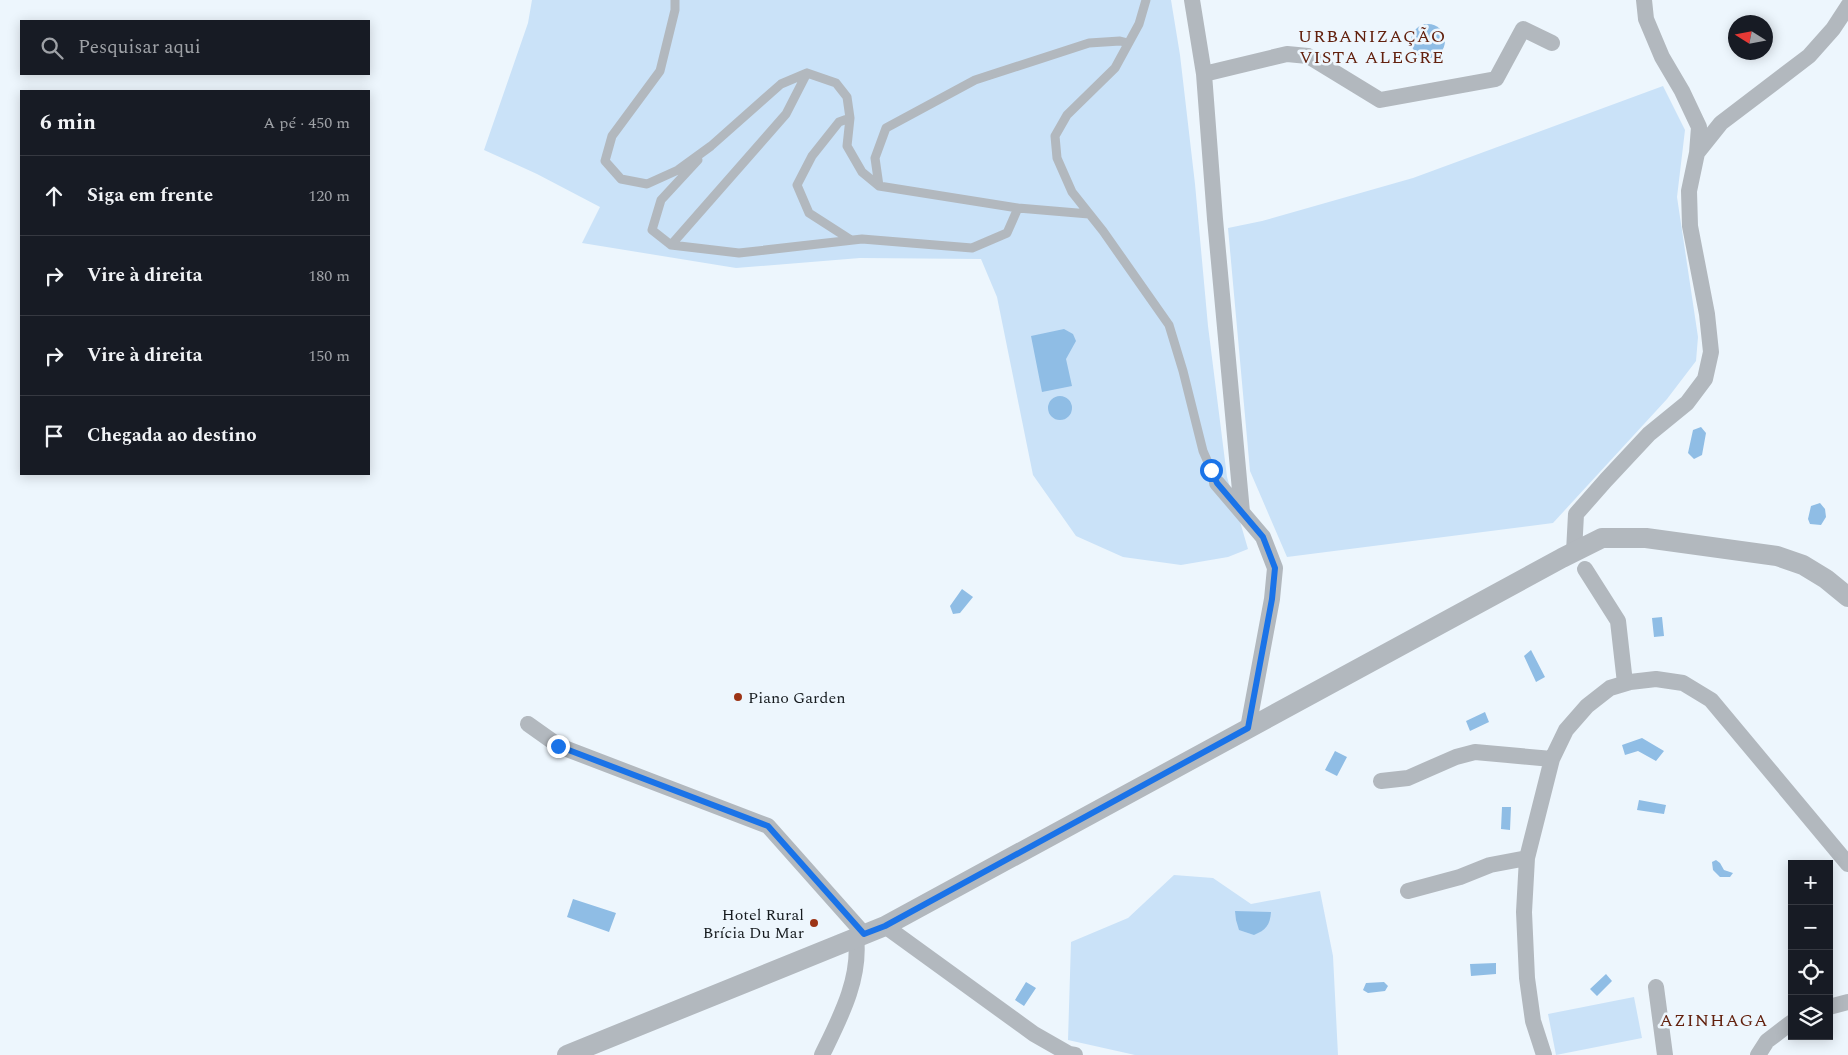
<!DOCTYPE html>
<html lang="pt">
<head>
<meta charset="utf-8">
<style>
	body { margin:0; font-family:Spectral,serif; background:#242831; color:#f1f3f6 }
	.controls { position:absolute; right:15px; bottom:15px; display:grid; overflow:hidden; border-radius:0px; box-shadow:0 2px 12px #0003 }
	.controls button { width:45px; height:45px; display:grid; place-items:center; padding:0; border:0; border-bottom:1px solid #363941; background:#171b24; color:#f1f3f6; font:25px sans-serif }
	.compass { position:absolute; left:1728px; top:15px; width:45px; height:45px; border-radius:50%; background:#171b24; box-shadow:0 2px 12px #0003; rotate:281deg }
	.stop { position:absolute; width:15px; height:15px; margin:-11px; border:4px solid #1a73e8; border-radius:50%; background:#fff }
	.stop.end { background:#1a73e8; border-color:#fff; box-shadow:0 1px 5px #0008 }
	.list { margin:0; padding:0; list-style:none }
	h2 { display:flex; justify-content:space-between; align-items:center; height:65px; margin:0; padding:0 20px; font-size:21px }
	h2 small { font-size:16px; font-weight:400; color:#9ea1a6 }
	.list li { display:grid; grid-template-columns:32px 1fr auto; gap:15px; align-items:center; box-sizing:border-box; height:80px; padding:0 20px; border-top:1px solid #363941 }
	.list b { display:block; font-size:19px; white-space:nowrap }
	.list em { font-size:16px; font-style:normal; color:#9ea1a6 }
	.icon { flex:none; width:28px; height:28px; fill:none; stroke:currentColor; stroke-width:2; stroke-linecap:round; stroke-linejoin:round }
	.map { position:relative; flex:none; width:1848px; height:1055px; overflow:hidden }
	.search { position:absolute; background:#171b24; box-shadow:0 2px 12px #0003; left:20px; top:20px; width:350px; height:55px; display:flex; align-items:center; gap:12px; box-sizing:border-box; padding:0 18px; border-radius:0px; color:#9ea1a6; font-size:19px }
	.panel { position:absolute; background:#171b24; box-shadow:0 2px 12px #0003; left:20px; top:90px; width:350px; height:385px; border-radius:0px }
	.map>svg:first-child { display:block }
	.green { fill:#cae2f8 }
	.water { fill:#8fbde5 }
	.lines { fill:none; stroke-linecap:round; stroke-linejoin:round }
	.service { stroke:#b2b8be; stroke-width:9 }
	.minor { stroke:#b2b8be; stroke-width:16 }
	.tertiary { stroke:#b2b8be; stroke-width:20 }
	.route { stroke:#1a73e8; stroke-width:6 }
	.poi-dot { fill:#9c3416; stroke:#edf6fd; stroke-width:2 }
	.labels { text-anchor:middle; stroke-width:5; stroke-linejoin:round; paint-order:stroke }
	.poi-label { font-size:16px; fill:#161b1f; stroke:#edf6fd; text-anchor:start }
	.neighbourhood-label { font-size:18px; letter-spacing:1px; fill:#63210e; stroke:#edf6fd }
</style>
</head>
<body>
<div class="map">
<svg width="1848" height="1055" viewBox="0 0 1848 1055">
	<rect width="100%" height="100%" fill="#edf6fd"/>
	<!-- green -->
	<path class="green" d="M532 0H1171L1180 55 1195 184 1208 326 1227 477 1248 549 1228 557 1181 565 1123 557 1076 536 1033 475 997 297 981 259 860 258 736 268 582 243 600 207 537 174 484 150 528 23Z
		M1663 86 1685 130 1677 197 1698 337 1696 361 1667 399 1553 523 1287 557 1250 471 1228 228 1262 221 1413 178Z
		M1174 875 1213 878 1251 904 1320 891 1333 956 1338 1055H1135L1068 1040 1071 942 1128 918Z
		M1634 997 1642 1038 1556 1055 1548 1014Z"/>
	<!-- water -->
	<path class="water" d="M1411 41a17 17 0 1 1 34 0a17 17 0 1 1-34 0Z
		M1064 329 1073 334 1076 341 1066 359 1072 386 1042 392 1031 336Z
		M1048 408a12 12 0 1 1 24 0a12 12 0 1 1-24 0Z
		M1701 427 1706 433 1702 455 1694 459 1688 453 1693 430Z
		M1820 503 1825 509 1826 517 1821 525 1810 524 1808 519 1811 506Z
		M962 589 973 597 960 613 953 614 950 606Z
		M1662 617 1664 636 1654 637 1652 618Z
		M1531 650 1545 677 1536 682 1524 656Z
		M1485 712 1489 722 1470 731 1466 721Z
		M1642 738 1664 751 1656 761 1638 751 1625 755 1622 745Z
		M1335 751 1347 757 1337 776 1325 770Z
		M1639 800 1666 805 1664 814 1637 810Z
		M1502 807H1511L1510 830 1501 829Z
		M1716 860 1720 863 1724 870 1733 873 1730 877H1720L1713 870 1712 862Z
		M573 899 616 913 609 932 567 917Z
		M1235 911 1271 912C1270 925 1266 930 1254 935L1239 930 1236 920Z
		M1496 963V974L1471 976 1470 964Z
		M1606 974 1612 981 1597 996 1590 989Z
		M1026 982 1036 988 1024 1006 1015 1000Z
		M1384 982 1388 986 1385 991 1368 993 1363 990 1366 983Z"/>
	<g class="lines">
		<!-- service -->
		<path class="service" d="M675 0V10L660 71 612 136 605 161 621 179 647 184 678 170 711 146 781 84 807 73 836 83 847 97 850 118 847 146 862 172 879 186 1018 208 1089 214
			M1146 0 1139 24 1115 68 1067 115 1055 136 1057 158 1072 192 1103 231 1169 325 1183 371 1203 451 1217 483
			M850 118 839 122 812 156 797 185 809 213 851 240
			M698 160 661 200 652 230 671 245 739 253 862 239 972 248 1007 233 1018 208
			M879 186 875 158 886 128 975 80 1089 43 1120 41 1128 43
			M671 245 786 114 807 73"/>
		<!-- minor -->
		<path class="minor" d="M1192 0 1204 74 1215 219 1242 512
			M1644 0 1646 19 1662 57 1682 91 1699 127 1697 153
			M1204 74 1287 54 1308 56 1380 100 1496 79 1523 29 1552 43
			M1217 483 1263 537 1275 568 1272 599 1248 728
			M1574 552 1576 514 1606 480 1649 434 1687 403 1705 379 1711 352 1707 314 1690 226 1689 191 1697 153 1721 123 1809 56 1833 29 1848 6
			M1585 569 1618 621 1625 683
			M528 724 559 746 768 826 864 934
			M1381 781 1408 778 1456 757 1475 752 1552 759
			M1408 891 1460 877 1490 865 1527 858
			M885 926 1034 1034 1069 1054 1075 1055
			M1656 987 1665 1055
			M1829 1007 1848 1002
			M822 1055C840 1018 861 979 856 937
			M1544 1055 1533 1021 1527 978 1524 912 1527 858 1552 759 1566 730 1587 706 1610 688 1630 682 1656 679 1683 683 1711 700 1848 864
			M1758 1055 1767 1041 1792 1022"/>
		<!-- tertiary -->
		<path class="tertiary" d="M567 1055 885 926 1562 558 1602 538H1646L1777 556 1803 565 1826 579 1848 597"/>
	</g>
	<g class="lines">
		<!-- route -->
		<path class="route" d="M558 746 768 826 864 934 885 926 1248 728 1272 599 1275 568 1263 537 1217 483 1211 470"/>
	</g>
	<!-- markers -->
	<g class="poi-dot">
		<circle cx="738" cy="697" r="5"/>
		<circle cx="814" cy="923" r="5"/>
	</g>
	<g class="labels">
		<!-- poi labels -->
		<g class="poi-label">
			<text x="748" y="703">Piano Garden</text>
			<text x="804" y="920" text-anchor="end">Hotel Rural<tspan x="804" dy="18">Brícia Du Mar</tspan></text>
		</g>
		<!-- neighbourhood labels -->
		<g class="neighbourhood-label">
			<text x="1372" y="42">URBANIZAÇÃO<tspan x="1372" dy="21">VISTA ALEGRE</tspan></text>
			<text x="1714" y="1026">AZINHAGA</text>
		</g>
	</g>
</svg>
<div class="controls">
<button>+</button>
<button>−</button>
<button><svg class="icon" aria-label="locate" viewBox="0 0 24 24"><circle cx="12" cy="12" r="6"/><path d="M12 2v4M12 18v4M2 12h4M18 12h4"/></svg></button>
<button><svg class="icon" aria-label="layers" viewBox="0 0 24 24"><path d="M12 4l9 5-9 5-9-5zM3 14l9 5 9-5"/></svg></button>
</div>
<svg class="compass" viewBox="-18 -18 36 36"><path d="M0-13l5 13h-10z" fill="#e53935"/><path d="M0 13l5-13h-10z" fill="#9ea1a6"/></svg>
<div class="stop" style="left:1211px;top:470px"></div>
<div class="stop end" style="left:558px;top:746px"></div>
<div class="search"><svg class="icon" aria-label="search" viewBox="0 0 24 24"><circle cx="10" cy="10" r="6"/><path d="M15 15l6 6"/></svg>Pesquisar aqui</div>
<section class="panel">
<h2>6 min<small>A pé · 450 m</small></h2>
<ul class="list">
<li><svg class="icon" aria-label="ahead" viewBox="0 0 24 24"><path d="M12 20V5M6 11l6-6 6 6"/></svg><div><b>Siga em frente</b></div><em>120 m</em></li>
<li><svg class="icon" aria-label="right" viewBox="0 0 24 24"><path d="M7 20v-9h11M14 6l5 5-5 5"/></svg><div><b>Vire à direita</b></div><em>180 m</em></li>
<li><svg class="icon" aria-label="right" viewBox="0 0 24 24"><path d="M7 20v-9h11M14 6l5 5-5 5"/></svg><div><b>Vire à direita</b></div><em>150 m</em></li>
<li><svg class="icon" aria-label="arrive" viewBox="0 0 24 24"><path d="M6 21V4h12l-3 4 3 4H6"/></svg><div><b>Chegada ao destino</b></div></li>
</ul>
</section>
</div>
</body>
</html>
